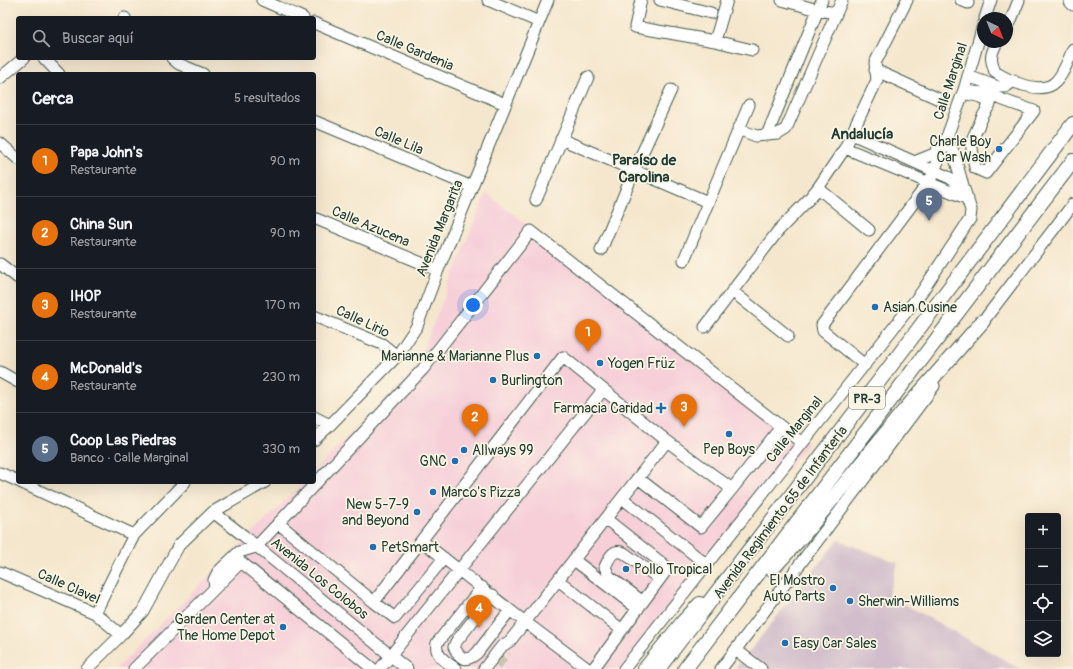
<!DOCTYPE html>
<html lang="es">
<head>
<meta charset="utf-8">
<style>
	body { margin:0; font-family:Pangolin,sans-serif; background:#20242c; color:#f1f3f6 }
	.controls { position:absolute; right:12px; bottom:12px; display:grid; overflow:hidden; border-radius:4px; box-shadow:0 4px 16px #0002 }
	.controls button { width:36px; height:36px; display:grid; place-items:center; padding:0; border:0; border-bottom:1px solid #363941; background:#171b24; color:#f1f3f6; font:20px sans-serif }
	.compass { position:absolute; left:977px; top:12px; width:36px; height:36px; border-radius:50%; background:#171b24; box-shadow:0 4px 16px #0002; rotate:137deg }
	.you { position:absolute; left:473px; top:305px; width:14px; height:14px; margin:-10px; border:3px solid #fff; border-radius:50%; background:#1a73e8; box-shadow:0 0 0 6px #1a73e833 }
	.badge { display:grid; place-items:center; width:26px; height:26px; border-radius:50%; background:#d93025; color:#fff; font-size:13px; font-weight:700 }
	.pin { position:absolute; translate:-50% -33px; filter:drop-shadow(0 1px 2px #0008) }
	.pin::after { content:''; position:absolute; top:21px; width:14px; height:12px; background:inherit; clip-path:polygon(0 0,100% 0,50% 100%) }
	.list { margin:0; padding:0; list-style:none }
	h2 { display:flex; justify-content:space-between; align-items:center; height:52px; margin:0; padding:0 16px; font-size:17px }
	h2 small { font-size:13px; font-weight:400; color:#9ea1a6 }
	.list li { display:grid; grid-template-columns:26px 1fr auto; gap:12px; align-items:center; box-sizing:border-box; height:72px; padding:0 16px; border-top:1px solid #363941 }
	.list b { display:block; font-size:15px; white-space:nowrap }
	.list p { margin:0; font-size:13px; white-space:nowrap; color:#9ea1a6 }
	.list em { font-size:13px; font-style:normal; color:#9ea1a6 }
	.icon { flex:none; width:22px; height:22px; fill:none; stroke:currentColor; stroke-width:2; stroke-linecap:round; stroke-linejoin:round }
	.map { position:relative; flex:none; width:1073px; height:669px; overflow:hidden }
	.search { position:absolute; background:#171b24; box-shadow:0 4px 16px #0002; left:16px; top:16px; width:300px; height:44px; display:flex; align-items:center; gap:10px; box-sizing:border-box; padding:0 14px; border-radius:4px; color:#9ea1a6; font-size:15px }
	.panel { position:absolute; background:#171b24; box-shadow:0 4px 16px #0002; left:16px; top:72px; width:300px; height:412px; border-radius:4px }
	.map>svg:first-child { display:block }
	.built { fill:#f6cfd9 }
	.industrial { fill:#d1bdcb }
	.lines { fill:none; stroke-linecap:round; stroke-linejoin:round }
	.minor-tunnel { stroke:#cac5ae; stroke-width:11; stroke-dasharray:11 5.5; stroke-linecap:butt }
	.minor-casing { stroke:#3f564b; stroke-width:13 }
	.major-casing { stroke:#3f564b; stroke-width:16 }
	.minor { stroke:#fff; stroke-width:11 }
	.major { stroke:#fff; stroke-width:14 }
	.poi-dot { fill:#1f6fb2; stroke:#fcf5e5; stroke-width:1.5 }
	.labels { text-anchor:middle; stroke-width:3.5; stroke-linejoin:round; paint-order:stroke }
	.shield { fill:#fcf5e5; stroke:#617469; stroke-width:1 }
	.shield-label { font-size:13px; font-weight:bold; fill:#1f3d34 }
	.street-label { font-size:14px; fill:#1f3d34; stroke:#fcf5e5 }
	.poi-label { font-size:14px; fill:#1f3d34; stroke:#fcf5e5; text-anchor:start }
	.neighbourhood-label { font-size:15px; font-weight:bold; fill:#1f3d34; stroke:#fcf5e5 }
</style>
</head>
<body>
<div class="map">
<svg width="1073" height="669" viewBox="0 0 1073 669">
	<rect width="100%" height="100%" fill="#fcf5e5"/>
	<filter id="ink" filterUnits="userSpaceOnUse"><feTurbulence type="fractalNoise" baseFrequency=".025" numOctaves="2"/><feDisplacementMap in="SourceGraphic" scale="8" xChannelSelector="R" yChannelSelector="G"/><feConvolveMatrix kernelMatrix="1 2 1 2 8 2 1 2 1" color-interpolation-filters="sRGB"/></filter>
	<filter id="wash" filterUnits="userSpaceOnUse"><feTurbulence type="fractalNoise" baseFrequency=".012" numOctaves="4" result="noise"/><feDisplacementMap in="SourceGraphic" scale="16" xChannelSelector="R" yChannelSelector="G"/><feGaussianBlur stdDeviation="0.9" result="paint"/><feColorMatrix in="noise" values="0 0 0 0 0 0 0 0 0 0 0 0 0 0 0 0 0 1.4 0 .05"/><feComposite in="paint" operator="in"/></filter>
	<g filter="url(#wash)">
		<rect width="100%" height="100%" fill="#f5e7cd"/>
		<!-- built -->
		<path class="built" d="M486 193 808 443 629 669H116L304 482H314V471L416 367Z"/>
		<!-- industrial -->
		<path class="industrial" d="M838 540 898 563 888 595 1021 669H735Z"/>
	</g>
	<g filter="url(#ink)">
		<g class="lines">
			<!-- minor-tunnel -->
			<path class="minor-tunnel" d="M496 665 507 652"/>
			<defs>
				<path id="minor" d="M262 0 303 18
					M488 0 539 22
					M641 0 635 27 715 41 752 50
					M660 0 711 13
					M782 0 818 10 836 13
					M961 0 968 3
					M1070 2 1073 5
					M124 18H125
					M985 18 991 0
					M314 23 505 104
					M1007 30 1019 0
					M715 41 727 0
					M997 42C990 56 990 58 995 72 1009 81 1038 94 1053 84 1062 78 1069 59 1073 49
					M44 58 59 74
					M172 58 179 64 203 74
					M875 70 941 100
					M968 76 998 87H1005L1014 81
					M0 78 24 58
					M963 93 982 97 990 104 983 116 971 142 975 168 986 173 1034 111 984 93 964 91
					M314 121 472 187
					M738 129 756 136 778 134 786 129 842 0
					M767 135 822 0
					M561 139 708 202
					M0 143 18 159
					M845 148 968 199
					M914 162 934 154 947 138 953 151 964 189
					M818 188 869 230
					M536 200 588 77
					M314 218 438 270
					M601 250 634 171 671 90
					M684 260 749 105
					M0 264 18 278
					M732 291 788 336
					M314 316 382 344 397 356
					M705 327 778 231 808 200 818 188 845 148 877 80 875 63 907 0
					M978 328 1073 204
					M865 365 823 331 822 325 929 182 934 172 964 90 983 25
					M0 372 18 382
					M314 417 330 425
					M314 440 330 425 397 356 417 326 438 270 548 0
					M667 441 622 498 706 564
					M0 473 18 481
					M638 478 701 527 732 489
					M20 482 134 535
					M213 512 244 536 407 669
					M278 523 374 602 563 357 667 441 732 489 781 427
					M422 541 525 622 622 498
					M574 560 638 609
					M0 572 95 613 121 635
					M558 580 622 630
					M215 588 214 580 218 572 239 552 256 547 423 369 531 231 802 443
					M493 595 456 642 454 647C460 659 466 663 477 653L510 610
					M374 602 395 618 444 558
					M643 602 609 576 605 567C609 558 613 548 624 553L660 579
					M95 613 134 535 185 482
					M736 650 761 669
					M87 669 121 635 143 611 179 545 213 512 265 482
					M134 669 241 562 373 669
					M380 669 603 390
					M456 669C447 662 434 656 437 643L482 587
					M484 669 502 646 510 641 525 622 588 669
					M593 669 668 568 606 519
					M624 669 921 293 970 219 971 210 964 189 950 178 852 134
					M721 669 934 386"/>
				<path id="major" d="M772 569 804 534 903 412 983 321
					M645 669 683 622 700 604
					M658 669 886 372 1073 124
					M685 669 1073 161"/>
			</defs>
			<!-- minor casing -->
			<use href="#minor" class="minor-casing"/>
			<!-- major casing -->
			<use href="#major" class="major-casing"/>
			<!-- minor -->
			<use href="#minor" class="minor"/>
			<!-- major -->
			<use href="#major" class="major"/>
		</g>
	</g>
	<!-- markers -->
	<g class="poi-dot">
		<circle cx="999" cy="149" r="4"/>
		<circle cx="875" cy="307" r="4"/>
		<circle cx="537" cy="356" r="4"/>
		<circle cx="600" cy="363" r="4"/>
		<circle cx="493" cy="380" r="4"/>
		<path d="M659 402h4v4h4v4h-4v4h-4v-4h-4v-4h4z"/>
		<circle cx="729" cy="434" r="4"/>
		<circle cx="464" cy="450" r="4"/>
		<circle cx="455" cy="461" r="4"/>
		<circle cx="433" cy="492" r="4"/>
		<circle cx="417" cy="512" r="4"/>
		<circle cx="373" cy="547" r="4"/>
		<circle cx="626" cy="569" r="4"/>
		<circle cx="833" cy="588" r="4"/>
		<circle cx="850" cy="601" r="4"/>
		<circle cx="283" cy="627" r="4"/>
		<circle cx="785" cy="643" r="4"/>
	</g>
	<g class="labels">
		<!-- shield labels -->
		<rect class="shield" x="849" y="387" width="36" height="22" rx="3"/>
		<g class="shield-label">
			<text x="867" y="403">PR-3</text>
		</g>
		<!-- street labels -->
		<g class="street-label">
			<text transform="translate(415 50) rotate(23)" y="5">Calle Gardenia</text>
			<text transform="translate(950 81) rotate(-72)" y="5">Calle Marginal</text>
			<text transform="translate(399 140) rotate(23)" y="5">Calle Lila</text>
			<text transform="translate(371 226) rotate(23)" y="5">Calle Azucena</text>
			<text transform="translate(439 228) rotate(-68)" y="5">Avenida Margarita</text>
			<text transform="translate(363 321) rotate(25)" y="5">Calle Lirio</text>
			<text transform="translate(794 429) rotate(-51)" y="5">Calle Marginal</text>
			<text transform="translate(780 512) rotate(-53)" y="5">Avenida Regimiento 65 de Infantería</text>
			<text transform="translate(320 578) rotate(39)" y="5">Avenida Los Colobos</text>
			<text transform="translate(69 586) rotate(24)" y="5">Calle Clavel</text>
		</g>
		<!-- poi labels -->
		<g class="poi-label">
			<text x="991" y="146" text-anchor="end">Charle Boy<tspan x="991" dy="16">Car Wash</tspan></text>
			<text x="883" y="312">Asian Cusine</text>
			<text x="529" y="361" text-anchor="end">Marianne &amp; Marianne Plus</text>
			<text x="608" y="368">Yogen Früz</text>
			<text x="501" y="385">Burlington</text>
			<text x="653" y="413" text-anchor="end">Farmacia Caridad</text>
			<text x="729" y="454" text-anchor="middle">Pep Boys</text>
			<text x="472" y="455">Allways 99</text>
			<text x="447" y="466" text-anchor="end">GNC</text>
			<text x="441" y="497">Marco's Pizza</text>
			<text x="409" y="509" text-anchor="end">New 5-7-9<tspan x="409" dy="16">and Beyond</tspan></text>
			<text x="381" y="552">PetSmart</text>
			<text x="634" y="574">Pollo Tropical</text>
			<text x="825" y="585" text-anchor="end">El Mostro<tspan x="825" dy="16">Auto Parts</tspan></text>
			<text x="858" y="606">Sherwin-Williams</text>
			<text x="275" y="624" text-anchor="end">Garden Center at<tspan x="275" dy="16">The Home Depot</tspan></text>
			<text x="793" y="648">Easy Car Sales</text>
		</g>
		<!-- neighbourhood labels -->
		<g class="neighbourhood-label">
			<text x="862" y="139">Andalucía</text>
			<text x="644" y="165">Paraíso de<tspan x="644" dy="17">Carolina</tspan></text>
		</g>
	</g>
</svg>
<div class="controls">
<button>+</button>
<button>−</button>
<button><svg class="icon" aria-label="locate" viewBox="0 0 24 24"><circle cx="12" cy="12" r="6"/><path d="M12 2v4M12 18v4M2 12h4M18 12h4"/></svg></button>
<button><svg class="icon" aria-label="layers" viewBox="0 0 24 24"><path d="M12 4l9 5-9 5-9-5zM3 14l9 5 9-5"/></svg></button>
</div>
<svg class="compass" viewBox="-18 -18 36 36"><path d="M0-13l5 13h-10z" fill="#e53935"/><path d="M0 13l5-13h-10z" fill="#9ea1a6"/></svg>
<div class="you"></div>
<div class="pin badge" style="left:588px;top:352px;background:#e8710a">1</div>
<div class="pin badge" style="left:475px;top:437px;background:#e8710a">2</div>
<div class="pin badge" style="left:684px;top:427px;background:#e8710a">3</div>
<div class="pin badge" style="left:479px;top:628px;background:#e8710a">4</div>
<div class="pin badge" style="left:929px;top:221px;background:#5c6f8a">5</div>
<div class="search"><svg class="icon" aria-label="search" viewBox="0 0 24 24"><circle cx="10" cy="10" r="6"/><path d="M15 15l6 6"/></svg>Buscar aquí</div>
<section class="panel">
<h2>Cerca<small>5 resultados</small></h2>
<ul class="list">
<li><span class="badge" style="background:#e8710a">1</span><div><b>Papa John's</b><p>Restaurante</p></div><em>90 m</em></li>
<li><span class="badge" style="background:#e8710a">2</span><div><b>China Sun</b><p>Restaurante</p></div><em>90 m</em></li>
<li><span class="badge" style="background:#e8710a">3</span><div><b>IHOP</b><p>Restaurante</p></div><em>170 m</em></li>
<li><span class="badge" style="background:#e8710a">4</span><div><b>McDonald's</b><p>Restaurante</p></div><em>230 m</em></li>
<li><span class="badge" style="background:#5c6f8a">5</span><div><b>Coop Las Piedras</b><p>Banco · Calle Marginal</p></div><em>330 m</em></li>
</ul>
</section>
</div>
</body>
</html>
